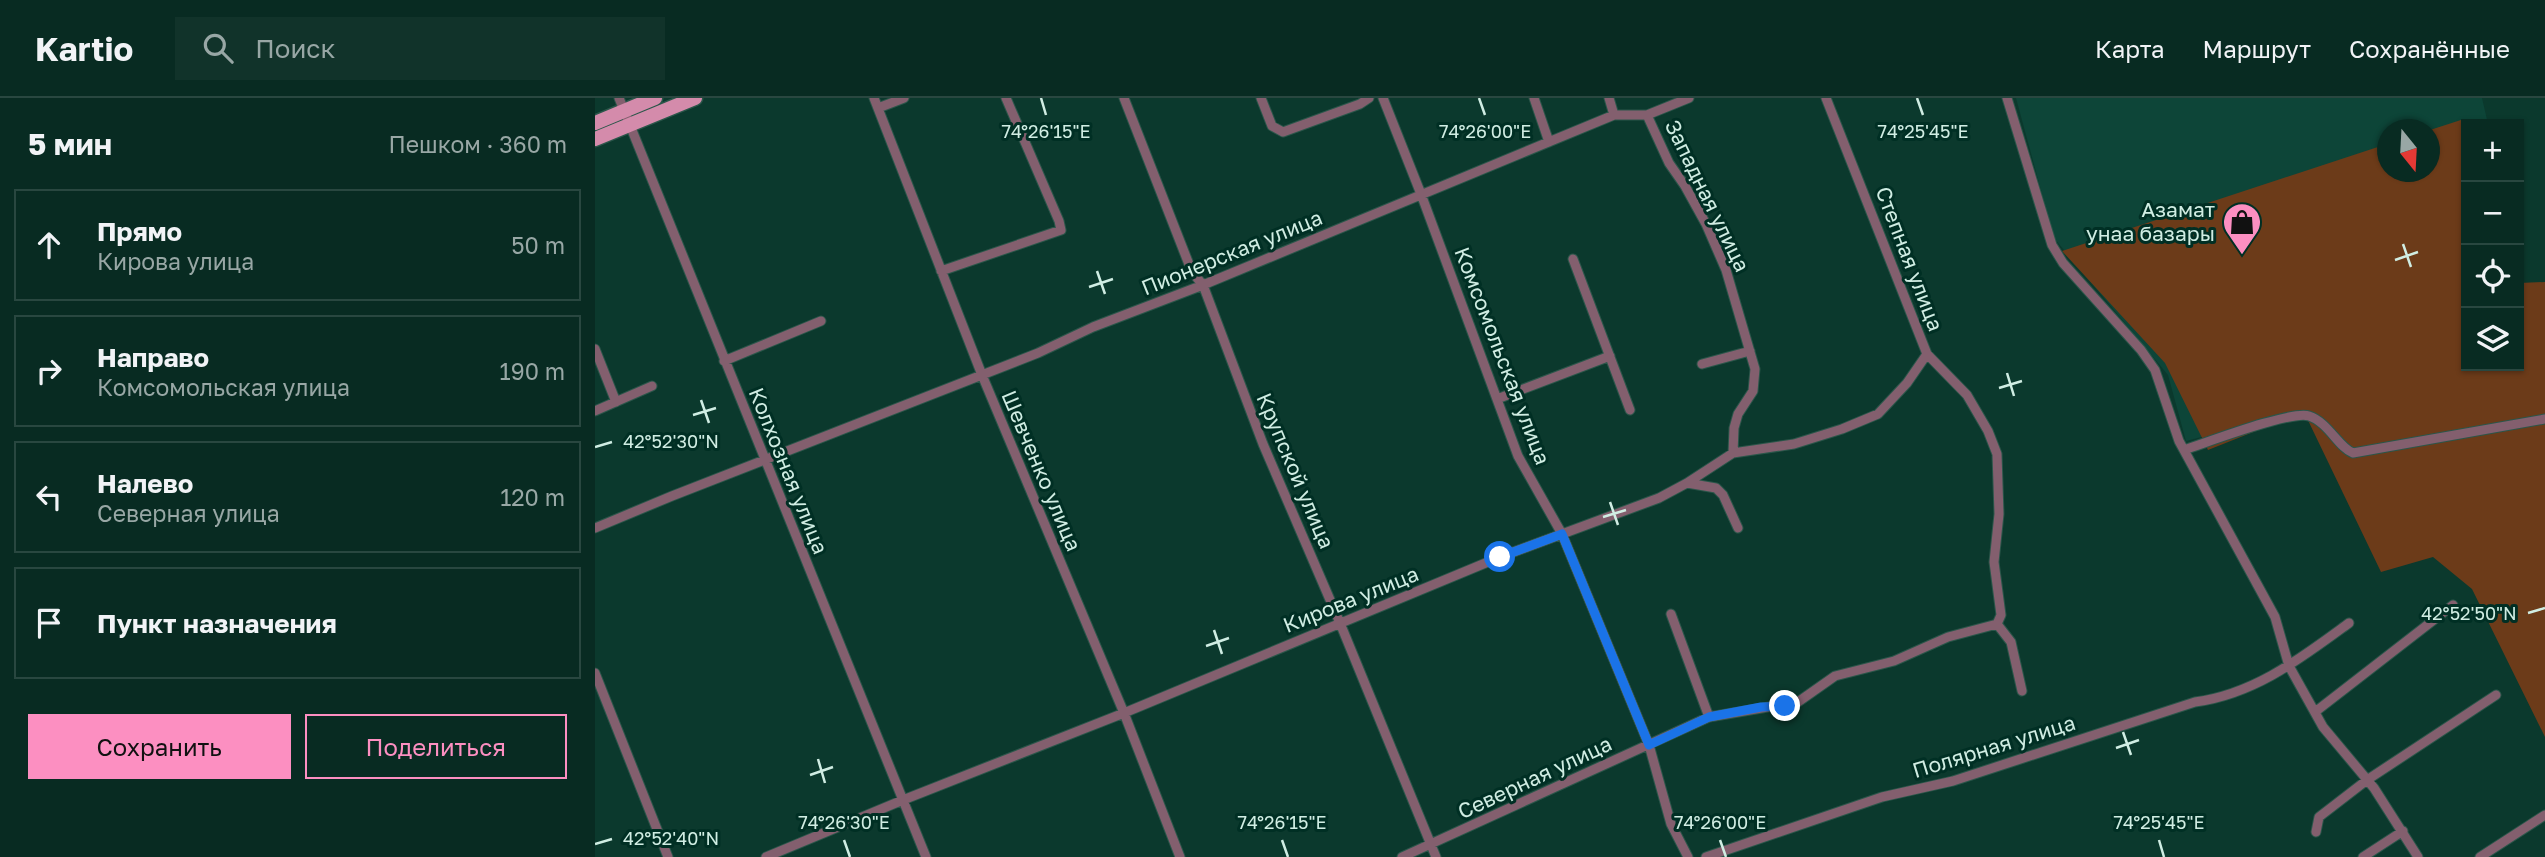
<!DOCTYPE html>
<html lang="ru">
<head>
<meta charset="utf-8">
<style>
	body { margin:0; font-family:"Golos Text",sans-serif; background:#11332a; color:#f1f3f6 }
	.controls { position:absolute; right:21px; top:21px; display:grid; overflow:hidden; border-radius:0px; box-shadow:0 2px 5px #0004 }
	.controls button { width:63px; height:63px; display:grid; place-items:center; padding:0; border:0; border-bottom:2px solid #294740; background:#082b22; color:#f1f3f6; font:35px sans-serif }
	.compass { position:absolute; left:1782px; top:21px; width:63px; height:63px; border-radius:50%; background:#082b22; box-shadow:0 2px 5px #0004; rotate:162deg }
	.stop { position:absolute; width:21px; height:21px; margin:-16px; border:5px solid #1a73e8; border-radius:50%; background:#fff }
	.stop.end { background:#1a73e8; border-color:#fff; box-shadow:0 2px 7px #0008 }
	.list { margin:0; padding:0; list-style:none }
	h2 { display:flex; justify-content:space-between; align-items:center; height:91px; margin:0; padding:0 28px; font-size:30px }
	h2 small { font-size:23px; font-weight:400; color:#98a7a5 }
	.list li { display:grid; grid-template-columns:46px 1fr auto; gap:21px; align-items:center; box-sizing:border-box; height:112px; margin:0 14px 14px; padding:0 14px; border:2px solid #294740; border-radius:0px }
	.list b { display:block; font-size:26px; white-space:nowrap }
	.list p { margin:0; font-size:23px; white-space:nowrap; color:#98a7a5 }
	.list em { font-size:23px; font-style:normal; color:#98a7a5 }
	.actions { display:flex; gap:14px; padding:21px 28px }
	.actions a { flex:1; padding:16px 0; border:2px solid #fc8fc1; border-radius:0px; text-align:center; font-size:24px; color:#fc8fc1 }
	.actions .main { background:#fc8fc1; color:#111 }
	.icon { flex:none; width:38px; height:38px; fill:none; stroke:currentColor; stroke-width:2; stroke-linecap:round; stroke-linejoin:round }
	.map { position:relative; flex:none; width:1950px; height:759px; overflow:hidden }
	header { display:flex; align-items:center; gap:42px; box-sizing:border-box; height:98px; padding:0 35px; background:#082b22; border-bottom:2px solid #294740 }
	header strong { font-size:33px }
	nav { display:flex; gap:38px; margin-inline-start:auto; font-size:24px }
	.search { width:490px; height:63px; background:#11332a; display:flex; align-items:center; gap:18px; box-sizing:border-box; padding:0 24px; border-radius:0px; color:#98a7a5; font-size:26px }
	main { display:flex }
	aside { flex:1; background:#082b22 }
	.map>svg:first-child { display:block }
	.built { fill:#0d4538; fill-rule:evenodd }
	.grass { fill:#6c3b19 }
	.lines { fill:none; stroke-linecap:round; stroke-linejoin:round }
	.minor-casing { stroke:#2b564a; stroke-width:11 }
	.primary-casing { stroke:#2b564a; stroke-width:17 }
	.minor { stroke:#835f6e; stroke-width:9 }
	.primary { stroke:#d48bab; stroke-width:14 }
	.route { stroke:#1a73e8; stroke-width:9 }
	.ticks { fill:none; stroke:#d0ede3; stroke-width:2.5 }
	.labels { text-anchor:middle; stroke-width:6; stroke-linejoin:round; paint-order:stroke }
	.street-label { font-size:21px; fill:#d0ede3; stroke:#002f24 }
	.poi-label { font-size:21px; fill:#d0ede3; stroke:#002f24; text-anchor:end }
	.ticks-label { font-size:18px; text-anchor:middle; fill:#d0ede3; stroke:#002f24; stroke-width:6; stroke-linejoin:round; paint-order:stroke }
</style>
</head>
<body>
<header>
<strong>Kartio</strong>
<div class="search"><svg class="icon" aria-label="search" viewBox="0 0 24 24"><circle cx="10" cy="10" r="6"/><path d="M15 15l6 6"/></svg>Поиск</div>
<nav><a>Карта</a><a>Маршрут</a><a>Сохранённые</a></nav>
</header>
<main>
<aside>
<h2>5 мин<small>Пешком · 360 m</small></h2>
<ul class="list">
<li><svg class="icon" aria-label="ahead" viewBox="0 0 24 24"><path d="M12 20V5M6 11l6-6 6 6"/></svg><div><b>Прямо</b><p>Кирова улица</p></div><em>50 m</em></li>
<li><svg class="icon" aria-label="right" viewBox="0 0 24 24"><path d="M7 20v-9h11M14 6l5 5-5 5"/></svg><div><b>Направо</b><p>Комсомольская улица</p></div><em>190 m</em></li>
<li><svg class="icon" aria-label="left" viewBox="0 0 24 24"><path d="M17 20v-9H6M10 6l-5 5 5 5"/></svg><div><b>Налево</b><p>Северная улица</p></div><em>120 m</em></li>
<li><svg class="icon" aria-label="arrive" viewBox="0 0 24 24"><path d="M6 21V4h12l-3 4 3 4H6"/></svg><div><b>Пункт назначения</b></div></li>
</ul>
<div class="actions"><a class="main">Сохранить</a><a>Поделиться</a></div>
</aside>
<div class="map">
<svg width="1950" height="759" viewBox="0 0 1950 759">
	<rect width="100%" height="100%" fill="#0b392d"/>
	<!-- built -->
	<path class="built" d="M1421 0H1887L1893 26H1871L1794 291 1591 343 1573 277 1459 140ZM1792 32H1834V74H1792Z"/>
	<!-- grass -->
	<path class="grass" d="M1869 21 1880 26H1871V268H1924V185L1950 184V639L1877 491 1838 459 1786 474 1709 314 1613 352 1570 265 1467 153 1792 46V74H1834L1835 32Z"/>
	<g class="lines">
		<defs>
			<path id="minor" d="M24 0 331 759
				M279 0 387 277 529 615 585 759
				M529 0 597 174 608 187 668 346 745 525 841 759
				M666 0 677 28 688 34 765 6 774 0
				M788 0 826 96 923 358 967 436 1054 647 1076 726 1093 759
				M939 0 954 44
				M1014 0 1019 17
				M1231 0 1332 256 1372 297 1393 333 1402 356 1404 416 1399 464 1406 517 1402 526
				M1412 0 1457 147 1468 165 1546 252 1560 272 1584 343 1680 519 1694 568 1728 629 1779 690 1823 759
				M283 10 309 0
				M1052 17 1074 65 1090 88 1111 126 1131 172 1160 271 1158 293 1143 316 1139 330 1138 355
				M978 161 1035 312
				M346 173 466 132 464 123 411 0
				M0 251 21 304
				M129 263 226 223
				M1107 266 1155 253
				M902 301 1015 258
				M0 313 57 288
				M1589 352C1611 345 1696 312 1714 318 1733 324 1744 350 1758 355L1950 321
				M1092 385 1121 390 1128 397 1143 430
				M0 430 77 398 443 255 498 229 608 187 1019 17H1052L1094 0
				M1076 516 1114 619
				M1402 526 1416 544 1427 593
				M0 575 73 759
				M1720 614 1858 507
				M1721 734 1724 719 1772 682 1901 597
				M171 759 308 702 529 615 905 459 1064 400 1092 385 1138 355 1199 346 1247 331 1283 316 1312 285 1332 256
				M807 759 1114 619 1203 604 1240 578 1299 563 1353 539 1402 526
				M1111 759 1287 699 1358 683 1600 604C1660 596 1706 560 1754 525
				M1768 759 1808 733
				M1885 759 1950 717"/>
			<path id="primary" d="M0 25 60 0
				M0 41 100 0"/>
		</defs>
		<!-- minor casing -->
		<use href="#minor" class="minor-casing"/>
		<!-- primary casing -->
		<use href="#primary" class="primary-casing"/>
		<!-- minor -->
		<use href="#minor" class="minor"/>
		<!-- primary -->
		<use href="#primary" class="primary"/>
	</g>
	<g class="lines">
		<!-- route -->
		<path class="route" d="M905 459 967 436 1054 647 1114 619 1166 609 1190 608"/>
	</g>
	<!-- ticks -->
	<path class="ticks" d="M446 0 451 17M884 0 890 17M1322 0 1328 17M1808 146 1816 169M1800 162 1823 154M502 173 510 196M494 189 518 181M1412 275 1419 298M1404 290 1427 283M106 302 114 325M98 317 121 310M0 349 17 344M1015 404 1023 427M1008 419 1031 412M1933 515 1950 510M619 532 627 556M611 548 634 540M1528 634 1536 657M1521 650 1544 642M223 661 230 685M215 677 238 669M249 742 255 759M687 742 693 759M1125 742 1131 759M1564 742 1569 759M0 746 17 741"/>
	<!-- icons -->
	<defs>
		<symbol id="shop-pin" viewBox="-11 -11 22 30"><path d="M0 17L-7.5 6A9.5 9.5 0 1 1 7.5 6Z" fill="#fc8fc1" stroke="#002f24"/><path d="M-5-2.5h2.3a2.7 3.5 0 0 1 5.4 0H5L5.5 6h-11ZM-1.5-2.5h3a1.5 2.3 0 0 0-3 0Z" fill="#111"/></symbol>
	</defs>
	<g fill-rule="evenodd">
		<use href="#shop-pin" x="1625" y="102" width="44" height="60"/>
	</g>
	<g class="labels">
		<!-- street labels -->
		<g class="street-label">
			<text transform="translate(1112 98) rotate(64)" y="7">Западная улица</text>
			<text transform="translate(637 155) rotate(-22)" y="7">Пионерская улица</text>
			<text transform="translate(1314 161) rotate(69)" y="7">Степная улица</text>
			<text transform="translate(907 258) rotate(69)" y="7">Комсомольская улица</text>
			<text transform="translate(193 373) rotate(68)" y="7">Колхозная улица</text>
			<text transform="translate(446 373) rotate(67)" y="7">Шевченко улица</text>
			<text transform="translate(700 373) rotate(67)" y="7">Крупской улица</text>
			<text transform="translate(756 502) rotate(-22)" y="7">Кирова улица</text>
			<text transform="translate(1399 649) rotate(-17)" y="7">Полярная улица</text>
			<text transform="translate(940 680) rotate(-25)" y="7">Северная улица</text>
		</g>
		<!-- poi labels -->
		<g class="poi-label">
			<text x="1620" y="119">Азамат<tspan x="1620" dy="24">унаа базары</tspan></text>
		</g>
	</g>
	<g class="ticks-label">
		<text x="451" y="40">74°26'15"E</text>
		<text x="890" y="40">74°26'00"E</text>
		<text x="1328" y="40">74°25'45"E</text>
		<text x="76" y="350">42°52'30"N</text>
		<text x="1874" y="522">42°52'50"N</text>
		<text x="249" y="731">74°26'30"E</text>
		<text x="687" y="731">74°26'15"E</text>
		<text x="1125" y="731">74°26'00"E</text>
		<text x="1564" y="731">74°25'45"E</text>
		<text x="76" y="747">42°52'40"N</text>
	</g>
</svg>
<div class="controls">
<button>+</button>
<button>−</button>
<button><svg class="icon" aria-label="locate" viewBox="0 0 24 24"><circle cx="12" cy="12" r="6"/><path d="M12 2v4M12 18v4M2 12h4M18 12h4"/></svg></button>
<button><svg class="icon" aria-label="layers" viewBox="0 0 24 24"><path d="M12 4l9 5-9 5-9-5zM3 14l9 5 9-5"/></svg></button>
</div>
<svg class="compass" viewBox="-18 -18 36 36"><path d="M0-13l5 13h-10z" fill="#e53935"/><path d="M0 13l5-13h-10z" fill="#98a7a5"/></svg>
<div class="stop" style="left:905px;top:459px"></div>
<div class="stop end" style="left:1190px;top:608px"></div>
</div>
</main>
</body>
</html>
